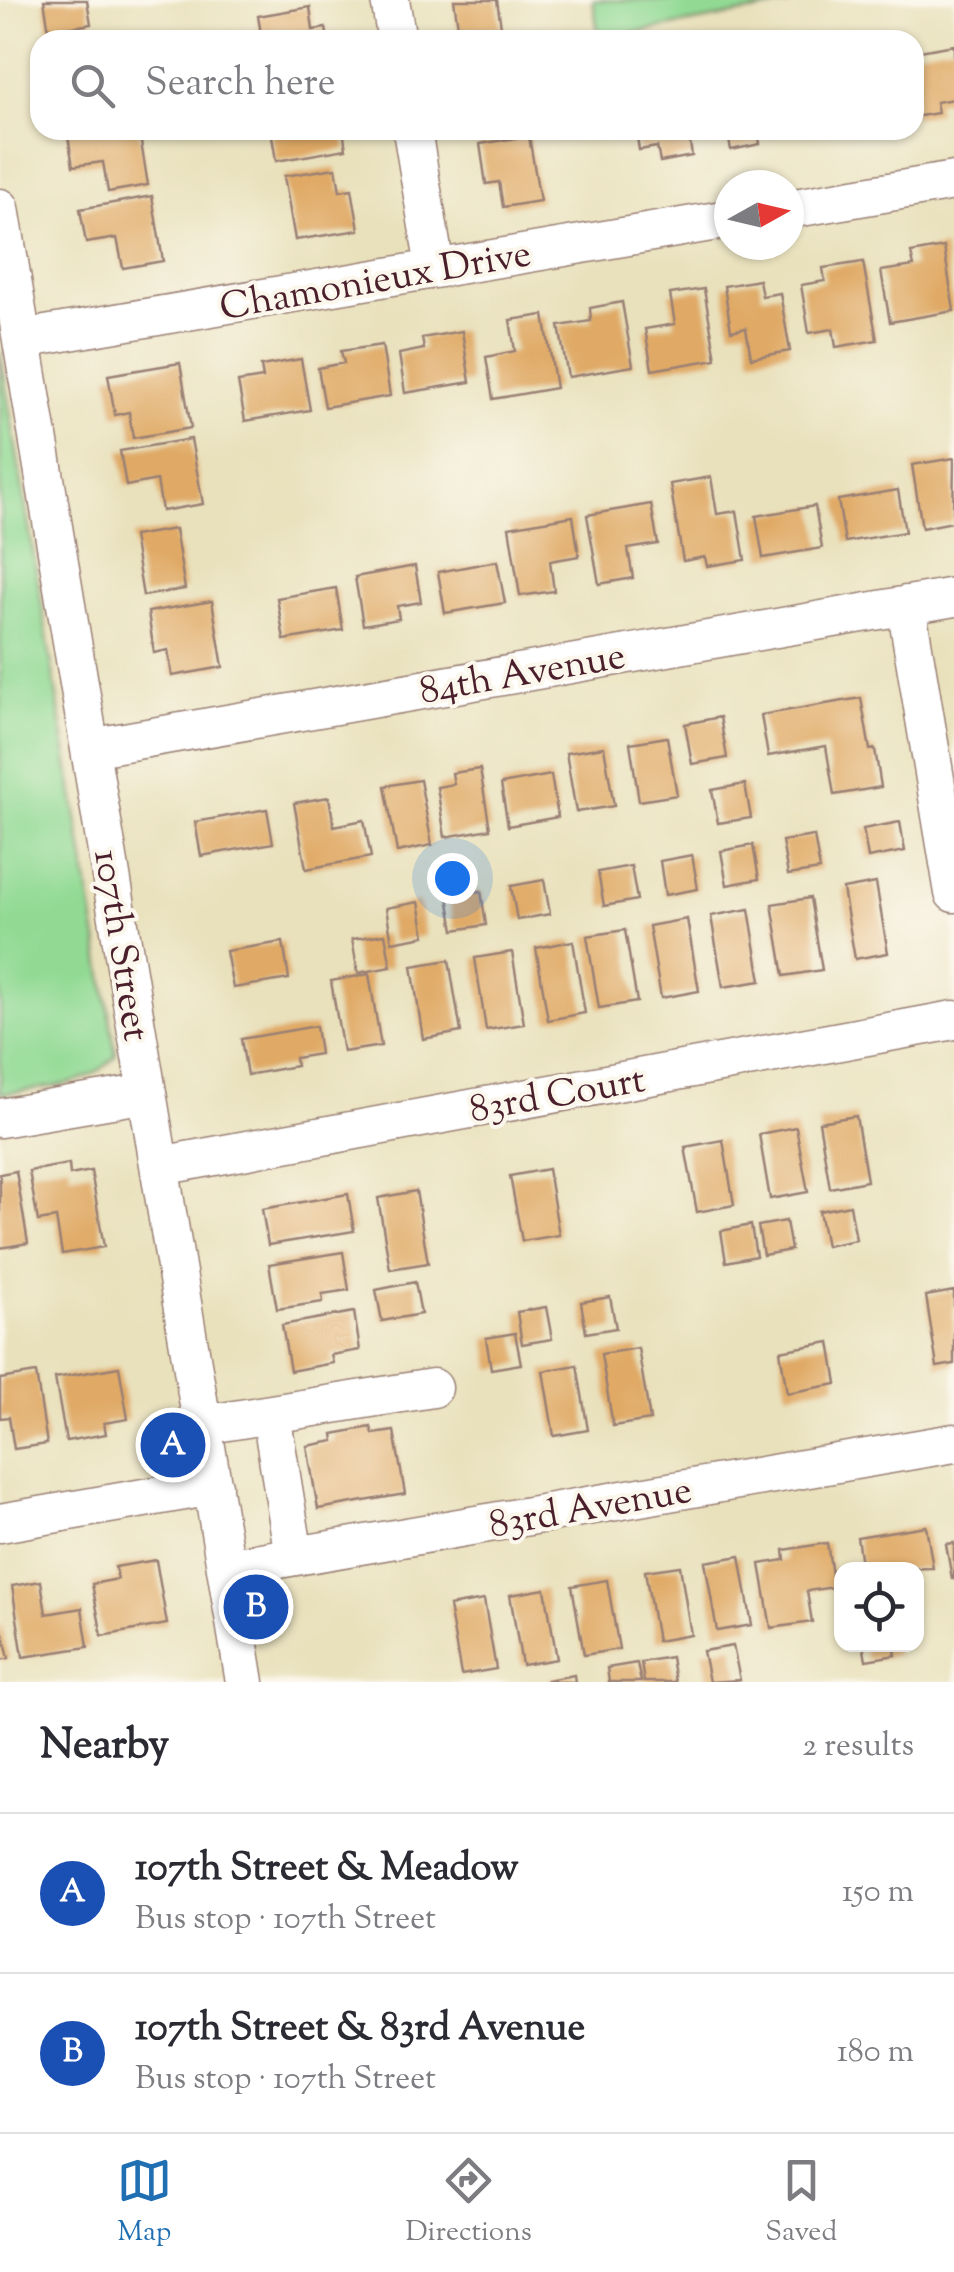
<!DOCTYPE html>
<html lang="en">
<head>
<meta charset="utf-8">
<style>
	body { margin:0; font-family:"Sorts Mill Goudy",serif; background:#f2f2f3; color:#2b2b33 }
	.controls { position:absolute; right:30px; bottom:30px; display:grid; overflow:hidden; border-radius:20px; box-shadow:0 2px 8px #0004 }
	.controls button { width:90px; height:90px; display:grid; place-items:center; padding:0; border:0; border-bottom:2px solid #e1e1e2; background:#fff; color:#2b2b33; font:50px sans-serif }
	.compass { position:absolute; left:714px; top:170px; width:90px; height:90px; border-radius:50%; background:#fff; box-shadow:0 2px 8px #0004; rotate:82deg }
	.you { position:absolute; left:452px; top:878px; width:35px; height:35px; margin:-25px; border:8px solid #fff; border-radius:50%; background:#1a73e8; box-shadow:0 0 0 15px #1a73e833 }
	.badge { display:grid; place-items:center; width:65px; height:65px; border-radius:50%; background:#1f6fb2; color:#fff; font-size:32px; font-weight:700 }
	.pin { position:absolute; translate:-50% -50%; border:5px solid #fff; box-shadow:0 2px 10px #0006 }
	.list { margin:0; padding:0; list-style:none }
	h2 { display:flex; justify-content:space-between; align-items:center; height:130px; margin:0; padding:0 40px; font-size:42px }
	h2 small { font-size:32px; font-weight:400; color:#7c7c81 }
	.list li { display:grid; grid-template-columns:65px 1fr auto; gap:30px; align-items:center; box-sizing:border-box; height:160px; padding:0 40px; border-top:2px solid #e1e1e2 }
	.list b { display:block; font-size:38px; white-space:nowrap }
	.list p { margin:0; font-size:32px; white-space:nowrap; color:#7c7c81 }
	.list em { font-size:32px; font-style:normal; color:#7c7c81 }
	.icon { flex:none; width:55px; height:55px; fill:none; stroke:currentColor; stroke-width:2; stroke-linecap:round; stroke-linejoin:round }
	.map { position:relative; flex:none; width:954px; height:1682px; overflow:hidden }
	.search { position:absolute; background:#fff; box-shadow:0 2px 8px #0004; left:30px; right:30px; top:30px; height:110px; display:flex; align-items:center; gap:25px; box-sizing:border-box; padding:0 35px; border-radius:30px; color:#7c7c81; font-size:38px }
	.sheet { height:450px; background:#fff }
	nav { display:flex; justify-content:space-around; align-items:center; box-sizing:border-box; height:140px; border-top:2px solid #e1e1e2; background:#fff; font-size:28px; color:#7c7c81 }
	nav a { display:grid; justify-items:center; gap:5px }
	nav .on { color:#1f6fb2 }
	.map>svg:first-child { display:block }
	.green { fill:#92da94; stroke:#6e7c60; stroke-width:2.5 }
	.building { fill:#e0aa66 }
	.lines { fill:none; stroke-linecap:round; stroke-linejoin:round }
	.minor-casing { stroke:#9a8074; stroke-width:41 }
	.minor { stroke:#fff; stroke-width:38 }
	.labels { text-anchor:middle; stroke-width:8; stroke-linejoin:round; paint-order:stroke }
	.street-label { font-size:38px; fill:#4a1f2b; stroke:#fbf7ec }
</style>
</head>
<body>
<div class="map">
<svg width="954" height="1682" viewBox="0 0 954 1682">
	<rect width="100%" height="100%" fill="#fbf7ec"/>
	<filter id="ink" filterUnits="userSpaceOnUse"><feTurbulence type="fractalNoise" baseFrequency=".01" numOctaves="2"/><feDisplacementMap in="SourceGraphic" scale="20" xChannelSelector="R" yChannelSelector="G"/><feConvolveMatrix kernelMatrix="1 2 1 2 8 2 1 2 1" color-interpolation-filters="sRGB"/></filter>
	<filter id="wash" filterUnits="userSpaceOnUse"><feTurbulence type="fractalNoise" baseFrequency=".0048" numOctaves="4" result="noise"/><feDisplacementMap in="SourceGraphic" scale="40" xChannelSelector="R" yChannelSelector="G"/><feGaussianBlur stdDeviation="2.25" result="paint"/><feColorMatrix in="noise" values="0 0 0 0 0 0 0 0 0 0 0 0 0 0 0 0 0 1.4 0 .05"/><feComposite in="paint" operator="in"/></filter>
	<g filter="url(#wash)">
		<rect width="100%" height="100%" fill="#e9e1bc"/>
		<!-- green -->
		<path class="green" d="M593 0H787L789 5 599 39Z
			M0 351 116 1055C89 1089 41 1087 0 1094Z"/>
		<g id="blocks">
			<!-- building -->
			<path class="building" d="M44 0H87L91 24 49 31Z
				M454 0H497L503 40H460Z
				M310 7 313 30 326 28 328 40H262L258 16Z
				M954 45V99L936 102 938 113 914 117V52Z
				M67 130H139L148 185 108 192 103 162 73 166Z
				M271 130H343L346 149 276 161Z
				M636 130H688L692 156 660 162 657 147 639 150Z
				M727 130H758L760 144 731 150Z
				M529 136 540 201 503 207 499 182 486 184 480 144Z
				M336 168 340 191 352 189 359 230 295 240 284 176Z
				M152 196 163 261 123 268 117 238 86 243 80 209Z
				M944 247 954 311 890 322 881 271 914 266 911 253Z
				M863 262 877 340 836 347 833 329 809 333 801 285 825 281 823 268Z
				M759 280 762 296 780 293 790 351 751 358 746 328 731 331 724 286Z
				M704 289 716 359 652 370 645 329 675 324 670 294Z
				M622 302 633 366 568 377 559 326 591 321 590 308Z
				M544 315 556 388 493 399 486 357 515 351 510 320Z
				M462 331 470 382 405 393 399 354 424 349 422 338Z
				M382 345 390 396 325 407 318 368 344 363 341 351Z
				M301 359 310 410 245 421 238 382 263 378 261 366Z
				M180 363 191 428 133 438 129 412 115 415 108 375Z
				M191 439 203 504 162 511 157 480 126 486 120 451Z
				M954 458 953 522 922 528 912 465Z
				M711 477 717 514 737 511 745 560 707 566 705 557 683 561 670 484Z
				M898 490 905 532 845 542 838 500Z
				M651 504 658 544 628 549 633 578 599 584 587 515Z
				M815 506 822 548 763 558 756 516Z
				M573 516 579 556 550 561 554 591 520 596 509 527Z
				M175 529 185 589 143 596 133 536Z
				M497 561 505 603 445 613 438 572Z
				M415 566 421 602 397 606 399 619 363 625 355 577Z
				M336 588 343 630 284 640 277 598Z
				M212 601 223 667 172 676 168 650 154 653 148 612Z
				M861 698 870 750 875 749 881 787 834 795 826 746 768 756 761 715Z
				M720 717 727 758 692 764 685 724Z
				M667 737 677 795 639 801 630 743Z
				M604 747 614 806 576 812 566 753Z
				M480 769 490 829 445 837 437 787 454 784 452 773Z
				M551 775 558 817 508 826 501 784Z
				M420 780 432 845 397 852 385 786Z
				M745 784 751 818 718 823 712 790Z
				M329 797 334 826 364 820 371 857 306 869 294 803Z
				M267 809 273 843 201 856 195 822Z
				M900 822 905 851 868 858 863 829Z
				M814 836 820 870 788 875 782 841Z
				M753 845 759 879 727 885 721 851Z
				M692 855 698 889 665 895 660 861Z
				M631 866 637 900 604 906 598 872Z
				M544 880 550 914 517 920 511 886Z
				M876 883 888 953 855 959 843 889Z
				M481 891 486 925 454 930 448 897Z
				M810 898 822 970 784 976 772 904Z
				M419 902 425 936 392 942 386 908Z
				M749 909 761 981 723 987 711 916Z
				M687 919 699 991 661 998 649 926Z
				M625 930 637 1002 599 1008 587 936Z
				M385 934 391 967 358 973 352 939Z
				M573 941 585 1013 548 1020 536 948Z
				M283 942 289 979 233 988 226 951Z
				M512 952 524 1024 486 1030 475 958Z
				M449 960 461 1032 423 1039 412 966Z
				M369 974 381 1046 343 1052 331 981Z
				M316 1026 320 1054 295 1058 296 1066 247 1075 241 1039Z
				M856 1116 867 1181 830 1188 819 1122Z
				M796 1127 808 1192 770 1199 759 1134Z
				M723 1140 734 1205 697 1212 685 1147Z
				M69 1164 70 1175 91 1171 104 1247 62 1254 56 1218 38 1221 29 1171Z
				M548 1169 559 1235 522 1241 510 1176Z
				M16 1171 28 1243 0 1248V1174Z
				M416 1191 428 1263 390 1269 378 1198Z
				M348 1194 354 1231 268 1245 262 1209Z
				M850 1205 856 1240 826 1246 819 1211Z
				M786 1221 791 1250 763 1255 758 1226Z
				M751 1225 756 1256 726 1262 721 1231Z
				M343 1252 349 1290 322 1294 323 1302 277 1309 269 1264Z
				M415 1282 421 1314 382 1321 376 1290Z
				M954 1291V1364L937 1367 926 1296Z
				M610 1297 616 1328 586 1333 581 1302Z
				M546 1307 552 1339 522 1344 517 1312Z
				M354 1312 360 1350 331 1355 333 1363 290 1371 282 1325Z
				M515 1333 521 1364 491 1369 486 1338Z
				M830 1342 837 1384 787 1393 780 1351Z
				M638 1348 650 1420 613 1426 601 1354Z
				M577 1365 588 1430 554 1436 543 1371Z
				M119 1367 128 1419 104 1423 106 1434 66 1441 55 1378Z
				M36 1373 47 1444 14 1449 9 1417 0 1418V1379Z
				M371 1427 373 1434 394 1431 405 1494 318 1509 307 1446 334 1441 333 1434Z
				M926 1526 933 1568 862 1570 857 1537Z
				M827 1543 834 1587 807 1591 812 1622 771 1628 760 1564 785 1560 784 1550Z
				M954 1543V1579H952L946 1544Z
				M740 1556 752 1625 717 1631 705 1562Z
				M156 1560 167 1624 102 1636 92 1584 118 1579 115 1567Z
				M680 1566 691 1635 657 1641 645 1571Z
				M607 1580 619 1649 584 1655 572 1586Z
				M41 1581 46 1614 82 1608 88 1647 23 1657 12 1586Z
				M545 1589 557 1659 522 1665 510 1595Z
				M484 1600 496 1669 461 1675 449 1606Z
				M0 1620 9 1658 0 1660Z
				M863 1644H894L896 1655 866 1660Z
				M733 1646 740 1680 709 1682 703 1651Z
				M671 1657 675 1682H644L641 1662Z
				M637 1663 641 1682H609L607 1668Z
				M574 1675 575 1682H548L547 1680Z"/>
		</g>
	</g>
	<g filter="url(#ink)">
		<use href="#blocks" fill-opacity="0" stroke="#9a8074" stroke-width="2.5"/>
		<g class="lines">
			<defs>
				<path id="minor" d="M390 0 397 40
					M412 130 435 268
					M0 208 245 1682
					M789 209 954 181
					M22 339 729 219
					M906 605 954 893
					M90 748 954 597
					M0 1118 147 1093
					M160 1166 954 1020
					M271 1414 294 1556
					M203 1425 433 1388
					M0 1523 213 1486
					M226 1568 954 1443"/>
			</defs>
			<!-- minor casing -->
			<use href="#minor" class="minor-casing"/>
			<!-- minor -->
			<use href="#minor" class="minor"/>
		</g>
	</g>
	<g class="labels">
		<!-- street labels -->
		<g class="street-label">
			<text transform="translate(375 279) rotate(-10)" y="13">Chamonieux Drive</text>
			<text transform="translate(522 672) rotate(-10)" y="13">84th Avenue</text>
			<text transform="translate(123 945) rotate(81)" y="13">107th Street</text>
			<text transform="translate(557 1093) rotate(-10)" y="13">83rd Court</text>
			<text transform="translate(590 1506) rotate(-10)" y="13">83rd Avenue</text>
		</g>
	</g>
</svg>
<div class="controls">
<button><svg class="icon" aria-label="locate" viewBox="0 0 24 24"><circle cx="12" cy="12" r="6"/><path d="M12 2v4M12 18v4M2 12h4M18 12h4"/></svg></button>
</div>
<svg class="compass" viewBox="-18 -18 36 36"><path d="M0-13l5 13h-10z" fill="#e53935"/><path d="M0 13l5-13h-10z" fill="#7c7c81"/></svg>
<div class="you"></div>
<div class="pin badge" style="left:173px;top:1445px;background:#1a4fb4">A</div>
<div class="pin badge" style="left:256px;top:1607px;background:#1a4fb4">B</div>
<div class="search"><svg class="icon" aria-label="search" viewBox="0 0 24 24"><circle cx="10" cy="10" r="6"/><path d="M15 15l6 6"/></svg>Search here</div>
</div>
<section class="sheet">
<h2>Nearby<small>2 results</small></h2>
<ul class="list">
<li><span class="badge" style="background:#1a4fb4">A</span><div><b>107th Street &amp; Meadow</b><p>Bus stop · 107th Street</p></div><em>150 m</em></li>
<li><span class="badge" style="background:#1a4fb4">B</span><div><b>107th Street &amp; 83rd Avenue</b><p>Bus stop · 107th Street</p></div><em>180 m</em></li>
</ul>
</section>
<nav>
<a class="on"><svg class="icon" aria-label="map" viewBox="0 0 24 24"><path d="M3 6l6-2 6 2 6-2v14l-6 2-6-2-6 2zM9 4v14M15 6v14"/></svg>Map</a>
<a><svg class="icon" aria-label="directions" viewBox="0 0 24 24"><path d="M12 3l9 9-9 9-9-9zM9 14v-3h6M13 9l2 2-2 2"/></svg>Directions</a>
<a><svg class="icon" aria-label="saved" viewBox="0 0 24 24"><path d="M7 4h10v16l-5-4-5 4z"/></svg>Saved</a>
</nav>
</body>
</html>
